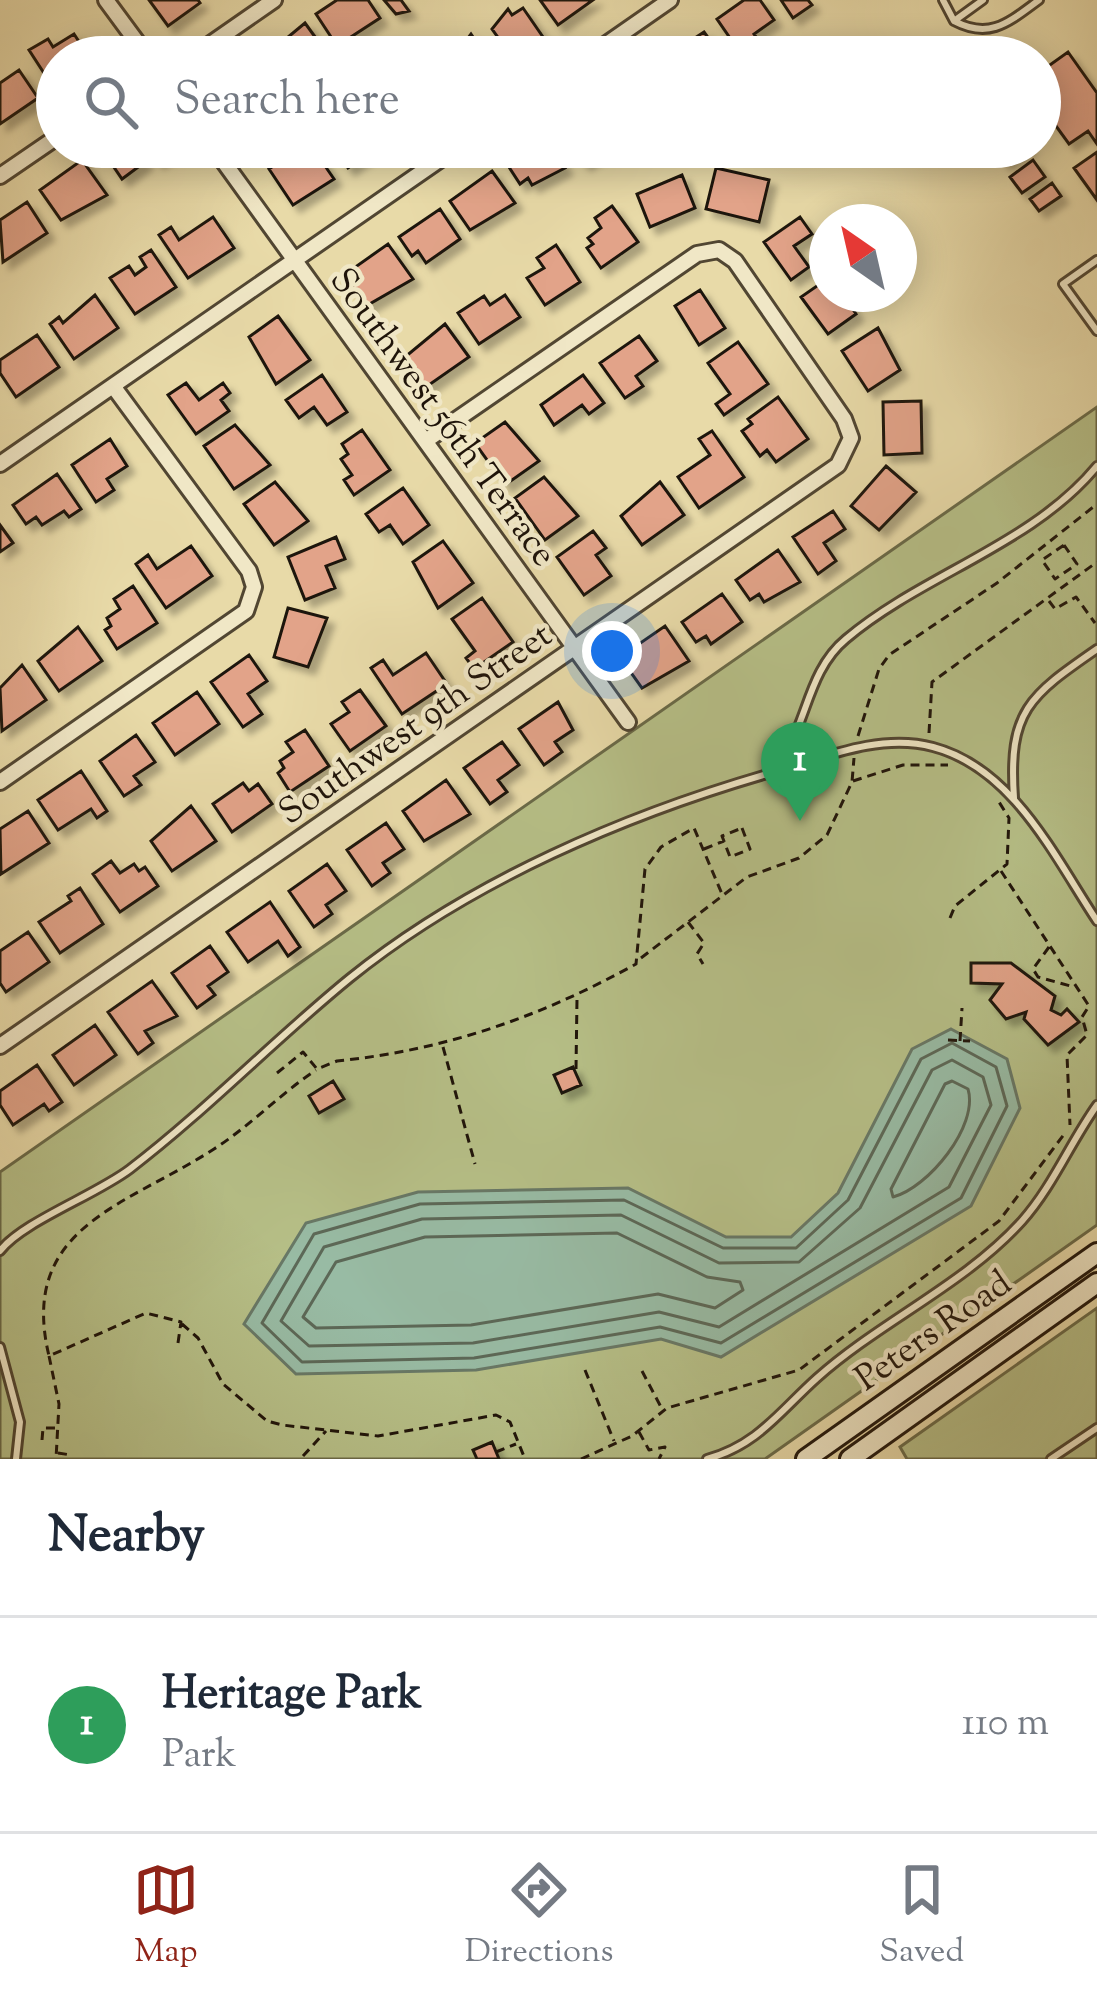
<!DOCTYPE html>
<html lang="en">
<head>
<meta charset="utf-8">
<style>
	body { margin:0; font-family:"Sorts Mill Goudy",serif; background:#f2f2f3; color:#1f2937 }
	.compass { position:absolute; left:809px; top:204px; width:108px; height:108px; border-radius:50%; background:#fff; box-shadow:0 6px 30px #0003; rotate:326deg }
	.you { position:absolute; left:612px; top:651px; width:42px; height:42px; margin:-30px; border:9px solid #fff; border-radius:50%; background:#1a73e8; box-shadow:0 0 0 18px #1a73e833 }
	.badge { display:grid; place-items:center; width:78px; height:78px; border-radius:50%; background:#8f2418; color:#fff; font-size:39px; font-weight:700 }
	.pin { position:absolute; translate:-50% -99px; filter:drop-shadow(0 3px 6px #0008) }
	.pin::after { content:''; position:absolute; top:63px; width:42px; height:36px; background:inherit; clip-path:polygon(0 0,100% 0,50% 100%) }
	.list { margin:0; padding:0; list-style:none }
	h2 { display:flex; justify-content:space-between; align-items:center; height:156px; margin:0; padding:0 48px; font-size:51px }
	h2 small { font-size:39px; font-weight:400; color:#747a83 }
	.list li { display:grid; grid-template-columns:78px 1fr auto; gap:36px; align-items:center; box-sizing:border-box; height:216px; padding:0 48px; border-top:3px solid #e0e1e3 }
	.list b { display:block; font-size:45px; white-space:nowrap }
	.list p { margin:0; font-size:39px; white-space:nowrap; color:#747a83 }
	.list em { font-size:39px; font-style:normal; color:#747a83 }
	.icon { flex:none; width:66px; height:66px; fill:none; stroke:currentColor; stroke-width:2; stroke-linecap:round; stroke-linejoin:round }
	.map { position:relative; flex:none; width:1097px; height:1459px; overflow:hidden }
	.search { position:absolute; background:#fff; box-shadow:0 6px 30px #0003; left:36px; right:36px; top:36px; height:132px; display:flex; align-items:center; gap:30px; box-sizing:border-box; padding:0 42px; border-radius:66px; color:#747a83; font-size:45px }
	.sheet { height:372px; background:#fff }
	nav { display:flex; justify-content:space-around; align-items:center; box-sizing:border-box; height:168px; border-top:3px solid #e0e1e3; background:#fff; font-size:33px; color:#747a83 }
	nav a { display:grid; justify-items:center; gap:6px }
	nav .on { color:#8f2418 }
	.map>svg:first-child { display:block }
	.green { fill:#b6bf87; stroke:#6a6a48; stroke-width:3 }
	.water { fill:#98bba4; stroke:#687866; stroke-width:3 }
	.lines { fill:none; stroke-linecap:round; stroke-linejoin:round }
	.shore { stroke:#5c6857; stroke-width:3 }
	.building { fill:#e2a389; stroke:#1f140a; stroke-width:3; filter:url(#shadow) }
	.service-casing { stroke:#514632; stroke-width:12 }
	.minor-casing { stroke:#514632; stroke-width:20 }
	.secondary-casing { stroke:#1f140a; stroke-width:24 }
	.path { stroke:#1f140a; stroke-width:3; stroke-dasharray:9 6; stroke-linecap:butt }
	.service { stroke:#f0e7c6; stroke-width:6 }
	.minor { stroke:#f0e7c6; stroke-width:14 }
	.secondary { stroke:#f0e7c6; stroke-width:18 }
	.labels { text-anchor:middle; stroke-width:9; stroke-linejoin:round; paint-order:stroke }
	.street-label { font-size:36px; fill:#1f140a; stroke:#f0e7c6 }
</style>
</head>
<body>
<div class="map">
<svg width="1097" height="1459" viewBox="0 0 1097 1459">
	<defs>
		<filter id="shadow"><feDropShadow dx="7" dy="7" stdDeviation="3" flood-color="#0004"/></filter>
	</defs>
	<rect width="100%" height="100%" fill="#e8daa8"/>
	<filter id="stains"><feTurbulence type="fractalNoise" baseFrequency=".00167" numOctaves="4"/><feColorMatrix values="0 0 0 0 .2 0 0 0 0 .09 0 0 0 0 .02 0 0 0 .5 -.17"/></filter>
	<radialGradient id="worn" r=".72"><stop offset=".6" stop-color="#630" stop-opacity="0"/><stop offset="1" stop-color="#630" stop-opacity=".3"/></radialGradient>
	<!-- green -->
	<path class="green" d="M1097 407V1225L765 1459H0V1172Z
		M1097 1308V1459H907L900 1447Z"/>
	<!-- water -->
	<path class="water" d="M951 1029 1007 1059 1020 1108 971 1206 721 1357 661 1339 476 1370 296 1374 244 1324 306 1223 418 1192 628 1188 726 1237H791L838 1193 912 1049Z"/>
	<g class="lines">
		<!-- shore -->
		<path class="shore" d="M952 1043 996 1067 1007 1106 961 1198 721 1343 660 1327 474 1358 302 1362 262 1323 314 1234 420 1204 624 1200 723 1248H796L848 1200 921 1059Z
			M952 1060 983 1077 991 1105 949 1187 719 1327 659 1312 473 1343 309 1346 281 1321 324 1247 422 1219 621 1215 719 1263 799 1262 860 1208 932 1070Z
			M952 1081 968 1089C979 1126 928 1188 893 1197L891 1189 945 1084Z
			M617 1233 707 1277 740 1282 743 1290 715 1308 658 1294 471 1325 316 1328 303 1317 336 1262 425 1237Z"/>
	</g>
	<!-- building -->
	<path class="building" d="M149 0H198L200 3 168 26Z
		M337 0H368L380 18 337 46 316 14Z
		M384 0H401L409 11 396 14Z
		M540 0H593L558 25Z
		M744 0H760L774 20 754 34 759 41 741 54 717 19Z
		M781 0H808L812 5 793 18Z
		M523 8 543 37 512 57 492 29 508 9 512 15Z
		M305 23 318 41 295 57H264Z
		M704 32 722 57 664 53 678 43 681 47Z
		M74 34 89 57H57L53 87 29 50 48 39 53 47Z
		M471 34 487 57H447L462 46Z
		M1068 52 1097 93V144L1088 131 1069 144 1040 104V72Z
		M19 70 38 98 0 124V83Z
		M153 147 167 154 157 161 148 148 139 154 145 162 122 179 101 148Z
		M334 147H378L348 168Z
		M538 147H551L565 168 532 185 528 178 520 184 505 161Z
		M572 147H599L601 151 584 163Z
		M994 147H1028L1004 163Z
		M314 150 334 179 293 205 269 169 288 156 293 164Z
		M1097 152V200L1074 168Z
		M82 160 107 195 61 220 40 190Z
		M1033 160 1045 177 1022 193 1010 177Z
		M716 168 769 180 759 222 706 209Z
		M492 171 515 203 470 230 450 201Z
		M682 175 695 208 650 227 637 194Z
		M1052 183 1061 196 1039 211 1030 199Z
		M27 202 47 233 3 262 0 220Z
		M612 206 638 242 601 268 587 248 593 244 588 238 601 228 595 218Z
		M440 209 460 239 426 263 418 251 412 256 399 237Z
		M213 217 234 248 188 278 159 235 171 227 179 240Z
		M800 217 812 234 794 246 809 267 791 280 764 242Z
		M388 244 413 279 366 306 344 275Z
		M556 245 580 282 545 305 527 278 544 268 537 258Z
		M151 250 176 287 135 314 110 278 129 266 135 275 146 267 140 257Z
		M827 279V294H843L856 314 828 334 801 297Z
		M700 290 725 328 699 345 675 306Z
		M95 295 118 328 74 359 50 324 59 317 63 323Z
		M505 295 520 317 479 344 458 313 484 296 490 305Z
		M278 316 310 360 276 384 249 337Z
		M445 324 469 357 426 387 405 357Z
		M878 328 900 370 868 391 842 351Z
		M37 335 59 367 16 397 0 373V360Z
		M639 336 657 361 636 376 643 386 625 398 600 363Z
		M738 342 768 384 724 415 716 404 730 394 708 363Z
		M322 375 347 412 327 425 314 407 299 418 286 400Z
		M583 375 604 403 589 414 582 405 554 425 541 405Z
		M186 383 199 400 223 383 230 393 221 400 229 411 196 434 168 395Z
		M778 397 808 439 776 462 767 450 760 456 742 431 752 424 748 419Z
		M921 401 922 453 884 455 883 402Z
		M505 422 539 461 505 485 475 443Z
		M235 425 270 465 234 489 204 446Z
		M362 430 390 470 354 495 344 480 352 475 341 459 348 454 342 444Z
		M712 431 744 477 699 508 678 477 710 455 699 439Z
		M110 439 127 466 107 479 114 490 96 502 72 465Z
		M886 466 916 492 879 530 851 506Z
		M57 474 81 509 69 517 64 511 42 525 36 517 26 524 13 505Z
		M544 477 578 516 545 540 515 498Z
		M275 482 308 521 274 545 244 504Z
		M660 482 684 515 642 545 621 516Z
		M403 488 429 525 403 544 390 525 379 532 366 514Z
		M833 511 845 529 824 543 836 561 818 574 793 537Z
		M0 525 13 543 0 552Z
		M593 531 606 548 596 555 611 576 584 595 557 557Z
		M336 537 345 559 326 566 335 588 305 600 288 557Z
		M443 541 473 583 438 608 413 562Z
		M191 546 212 576 166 608 136 564 148 555 157 569Z
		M778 550 800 582 764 602 759 594 750 600 736 580Z
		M133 586 157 623 117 649 105 630 111 626 107 618 120 609 114 599Z
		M722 594 742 622 711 644 706 636 696 642 682 622Z
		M482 598 513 642 474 669 466 658 475 651 452 619Z
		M288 608 327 618 308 667 274 657Z
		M665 626 689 661 642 688 620 657Z
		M78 627 102 661 59 691 38 661Z
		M426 653 447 684 402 714 371 668 383 660 393 675Z
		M249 655 267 681 248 694 262 714 243 727 211 682Z
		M22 665 46 700 2 731 0 688Z
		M360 690 386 726 350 751 331 724 349 712 342 702Z
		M197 692 219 724 175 755 153 723Z
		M558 702 573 730 555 742 562 752 544 765 519 729Z
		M305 730 329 766 290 792 278 773 284 768 280 761 293 752 286 742Z
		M136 735 155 762 134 776 141 785 124 796 100 761Z
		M502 742 519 765 498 780 507 792 490 804 464 768Z
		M81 771 107 811 97 818 91 809 58 830 38 800Z
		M446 780 470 814 424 841 403 811Z
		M243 783 249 791 258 784 272 804 232 832 213 804Z
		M191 806 216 841 172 871 151 841Z
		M28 811 49 843 1 874 0 829Z
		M386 823 404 849 383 863 390 873 372 886 347 850Z
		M111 861 120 873 134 864 139 871 145 867 158 886 120 912 93 874Z
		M327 864 346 891 326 905 332 914 314 927 289 891Z
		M80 888 103 924 60 953 39 922 71 901 68 896Z
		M270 902 300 947 288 956 278 941 248 962 227 932Z
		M28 932 49 962 6 992 0 983V951Z
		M210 946 228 972 208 986 215 995 197 1008 172 973Z
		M971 963H1011L1055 996 1051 1010 1061 1015 1067 1009 1079 1022 1048 1045 1024 1019 1026 1012 1006 1019 990 1000 1002 984 971 983Z
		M152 981 177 1016 145 1031 153 1043 138 1054 108 1012Z
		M95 1025 116 1055 74 1085 53 1055Z
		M37 1065 62 1102 49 1111 44 1104 13 1125 0 1105V1091Z
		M573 1067 581 1085 562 1093 554 1075Z
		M333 1081 344 1099 319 1113 309 1096Z
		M492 1442 499 1459H477L473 1450Z"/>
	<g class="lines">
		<defs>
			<path id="service" d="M943 0 954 21 983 0
				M954 21C990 40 1009 22 1039 0
				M1097 260 1063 284 1097 331
				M767 772C808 743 801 676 846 639 923 574 1032 545 1097 466
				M1014 798C1008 711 1029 696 1097 649
				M0 1251C22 1222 96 1195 130 1169 207 1110 275 1039 350 978 470 881 627 814 774 772 825 757 880 733 933 747 1013 768 1054 856 1097 921
				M0 1347 20 1422 16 1459
				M707 1459C758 1445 780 1411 817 1378 881 1321 964 1285 1022 1221 1053 1186 1070 1143 1097 1105
				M1051 1459 1097 1428"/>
			<path id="minor" d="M106 0 148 57
				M192 57 274 0
				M588 57 670 0
				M213 147 628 722
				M0 176 57 137
				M0 464 458 147
				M0 782 246 611 254 587 249 571 113 386
				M0 1046 838 465 851 438 844 419 735 261 719 250 697 254 427 440"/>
			<path id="secondary" d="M806 1459 1097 1253
				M850 1459 1097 1283"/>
		</defs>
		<!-- service casing -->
		<use href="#service" class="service-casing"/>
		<!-- minor casing -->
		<use href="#minor" class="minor-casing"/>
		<!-- secondary casing -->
		<use href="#secondary" class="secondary-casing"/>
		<!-- path -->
		<path class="path" d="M1064 545 1077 564 1055 579 1042 560Z
			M1049 601 1055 609 1076 597 1095 623
			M929 733 932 682 1097 562
			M858 736 879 669 889 655 997 583 1097 504
			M853 781 903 765H948
			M742 828 750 849 730 857 722 836Z
			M704 849 724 841
			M1001 871 1089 1006 1082 1017 1087 1035 1067 1055 1070 1125
			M950 918 955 906 1007 864 1009 818 999 802
			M688 922 704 943 697 954 703 964
			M1049 947 1033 969 1038 977 1074 987
			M641 958 747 877 799 858 827 835 852 782 854 758
			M948 1040 970 1041
			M960 1041 962 1008
			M443 1047 475 1164
			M576 1069 577 999
			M277 1073 303 1052 317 1069 337 1061C446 1050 540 1017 636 964L645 869 661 847 694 828 722 894
			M182 1324 198 1338 223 1384 267 1421 282 1425 378 1436 496 1415 510 1422 525 1459
			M178 1343 181 1322 146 1313 49 1356C18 1227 126 1206 214 1149 250 1126 280 1094 316 1070
			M49 1356 59 1404 56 1459
			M585 1370 614 1441
			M642 1371 662 1409
			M639 1432 649 1450 665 1447 659 1459
			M42 1440 43 1428H58
			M496 1452 516 1444
			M58 1453 71 1455
			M303 1456 326 1431
			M581 1459 632 1436 667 1408 799 1370 999 1221 1065 1133"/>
		<!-- service -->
		<use href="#service" class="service"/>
		<!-- minor -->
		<use href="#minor" class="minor"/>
		<!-- secondary -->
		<use href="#secondary" class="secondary"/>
	</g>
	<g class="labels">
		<!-- street labels -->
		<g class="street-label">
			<text transform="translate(445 416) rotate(54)" y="13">Southwest 56th Terrace</text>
			<text transform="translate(414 722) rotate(-35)" y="13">Southwest 9th Street</text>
			<text transform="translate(932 1329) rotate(-35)" y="13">Peters Road</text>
		</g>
	</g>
	<rect width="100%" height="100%" filter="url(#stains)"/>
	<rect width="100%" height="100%" fill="url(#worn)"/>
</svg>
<svg class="compass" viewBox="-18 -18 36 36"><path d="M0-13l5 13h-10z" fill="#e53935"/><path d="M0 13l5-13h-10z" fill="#747a83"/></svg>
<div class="you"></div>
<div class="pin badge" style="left:800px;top:821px;background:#2e9e5b">1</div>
<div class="search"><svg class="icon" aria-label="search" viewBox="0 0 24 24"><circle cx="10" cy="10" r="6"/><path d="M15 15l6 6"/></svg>Search here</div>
</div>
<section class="sheet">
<h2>Nearby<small></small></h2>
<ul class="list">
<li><span class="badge" style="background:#2e9e5b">1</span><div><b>Heritage Park</b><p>Park</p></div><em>110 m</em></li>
</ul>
</section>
<nav>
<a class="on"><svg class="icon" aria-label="map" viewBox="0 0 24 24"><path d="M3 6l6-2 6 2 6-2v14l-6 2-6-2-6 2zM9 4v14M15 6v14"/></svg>Map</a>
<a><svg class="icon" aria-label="directions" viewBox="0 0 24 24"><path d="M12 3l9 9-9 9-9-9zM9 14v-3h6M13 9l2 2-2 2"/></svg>Directions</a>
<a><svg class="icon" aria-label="saved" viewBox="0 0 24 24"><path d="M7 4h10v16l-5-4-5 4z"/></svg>Saved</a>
</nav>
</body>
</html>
